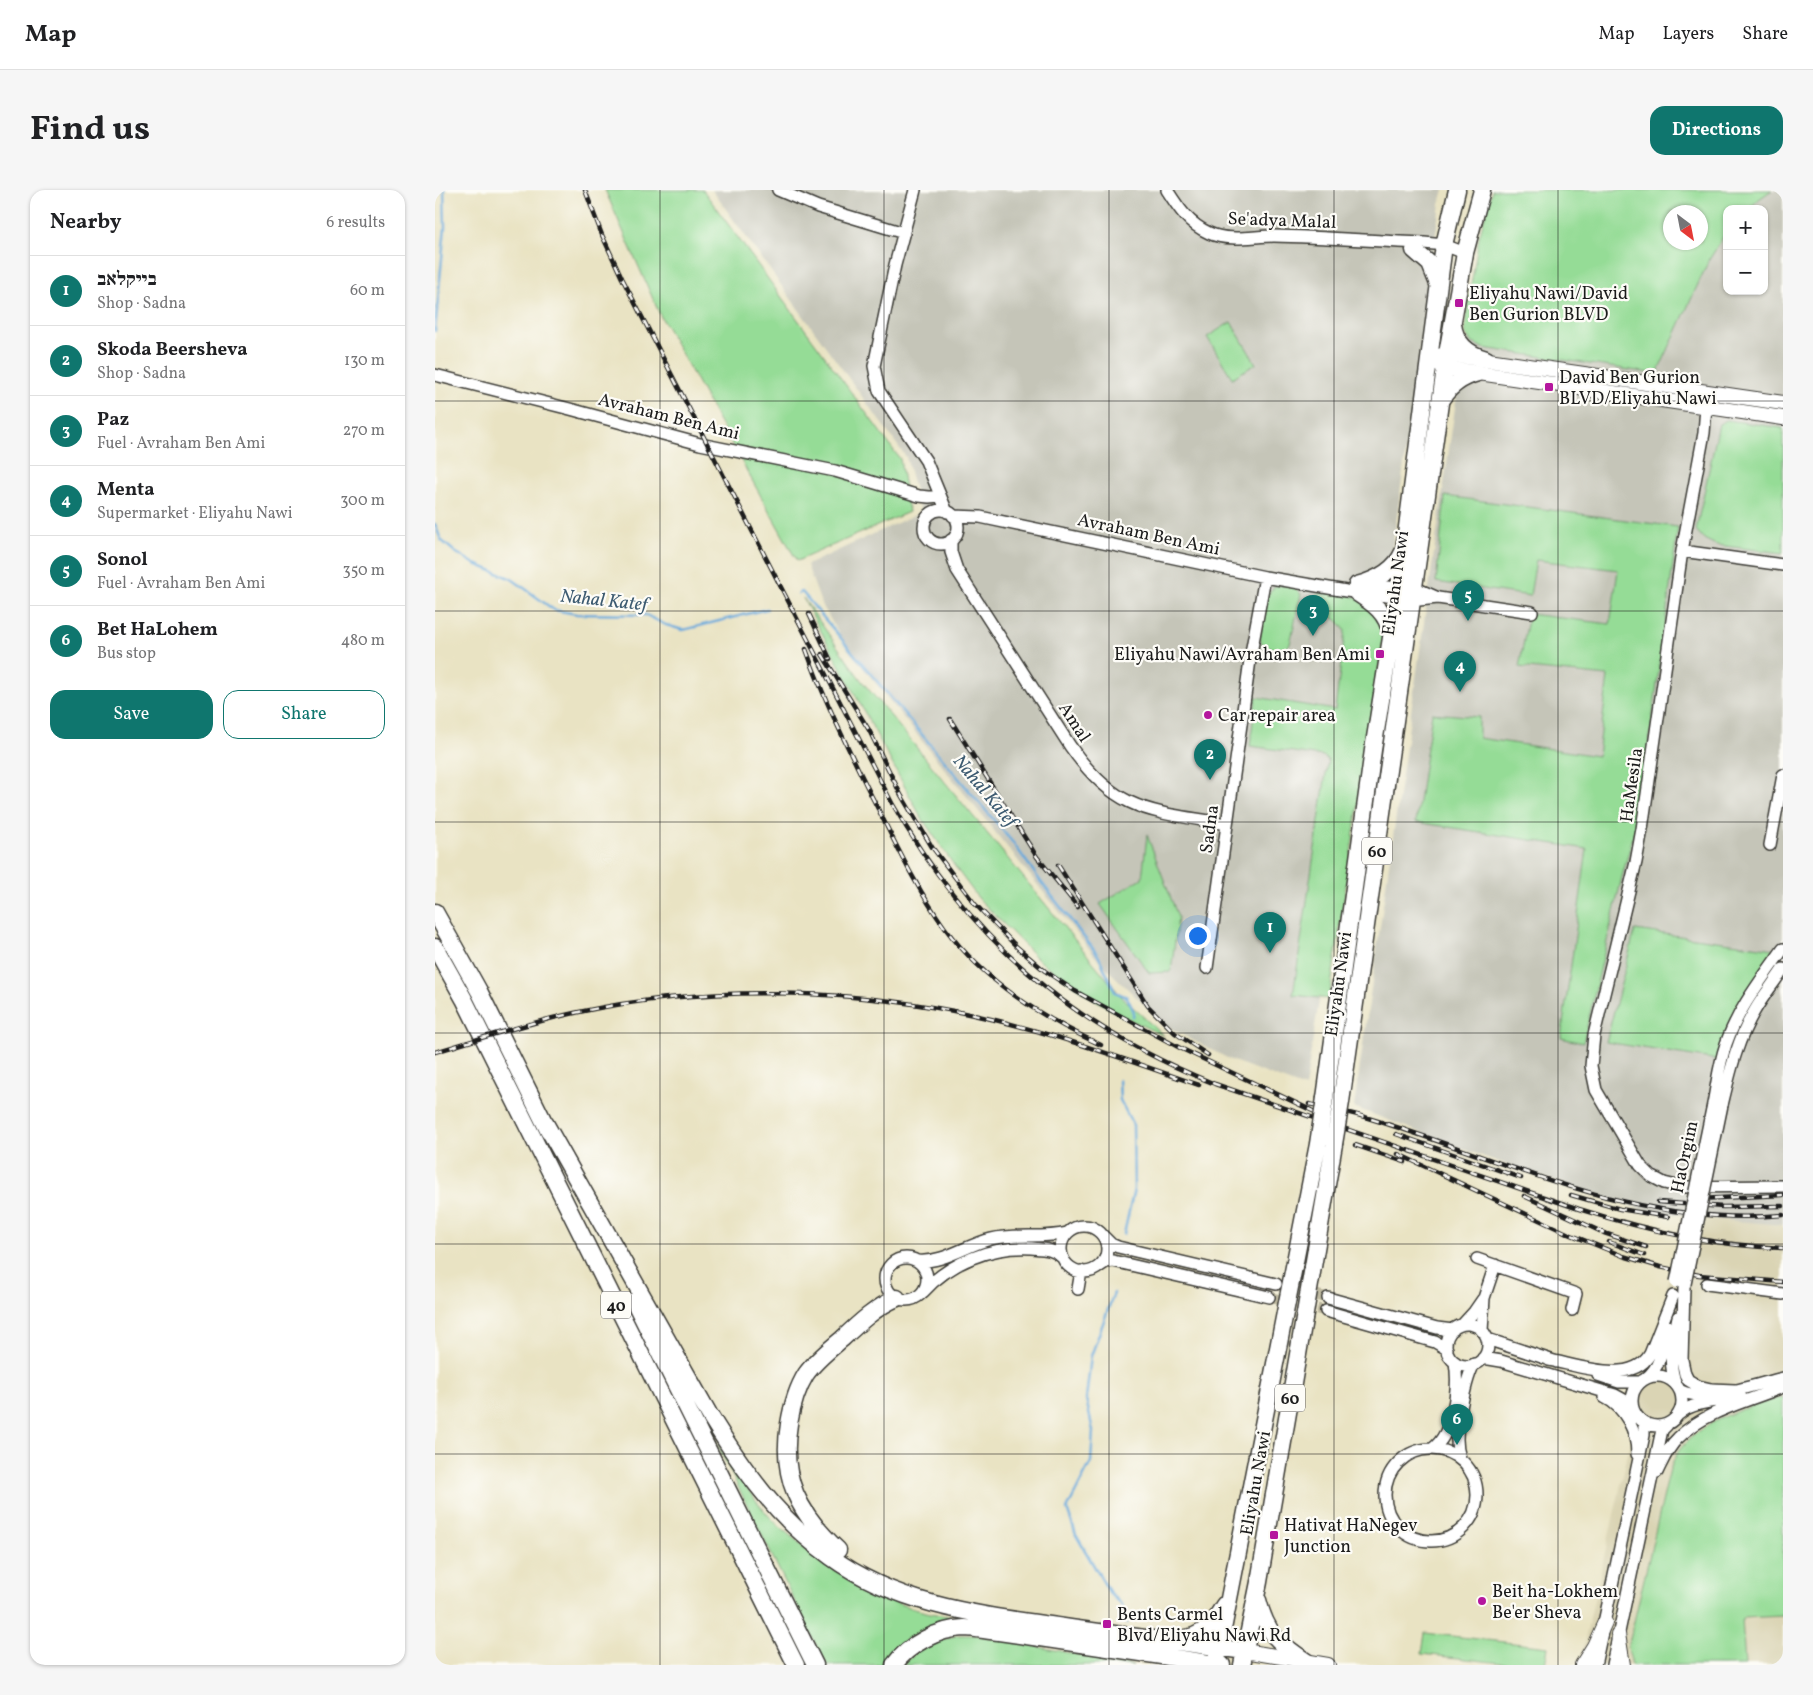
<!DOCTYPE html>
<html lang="en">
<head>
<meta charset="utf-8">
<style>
	body { margin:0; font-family:Vollkorn,"Frank Ruhl Libre",serif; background:#f6f6f6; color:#202124 }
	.controls { position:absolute; right:15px; top:15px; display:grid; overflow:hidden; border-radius:10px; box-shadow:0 1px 4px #0004 }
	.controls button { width:45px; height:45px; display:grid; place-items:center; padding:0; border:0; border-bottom:1px solid #e0e0e0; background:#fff; color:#202124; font:25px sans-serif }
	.compass { position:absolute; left:1228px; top:15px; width:45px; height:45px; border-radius:50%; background:#fff; box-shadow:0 1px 4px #0004; rotate:148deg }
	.you { position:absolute; left:762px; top:745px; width:18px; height:18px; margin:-12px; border:4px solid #fff; border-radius:50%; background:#1a73e8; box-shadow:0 0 0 8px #1a73e833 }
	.badge { display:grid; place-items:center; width:32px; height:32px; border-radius:50%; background:#0f766e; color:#fff; font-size:16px; font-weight:700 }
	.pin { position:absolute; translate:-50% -41px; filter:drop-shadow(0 1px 2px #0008) }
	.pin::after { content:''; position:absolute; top:26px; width:18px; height:15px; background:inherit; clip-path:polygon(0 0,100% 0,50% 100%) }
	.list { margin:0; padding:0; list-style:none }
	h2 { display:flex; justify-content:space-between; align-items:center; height:65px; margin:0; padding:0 20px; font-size:21px }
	h2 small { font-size:16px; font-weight:400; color:#757577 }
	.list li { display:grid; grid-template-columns:32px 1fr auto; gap:15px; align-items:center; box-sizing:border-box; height:70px; padding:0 20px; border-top:1px solid #e0e0e0 }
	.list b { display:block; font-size:19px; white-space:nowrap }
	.list p { margin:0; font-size:16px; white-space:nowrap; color:#757577 }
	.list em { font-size:16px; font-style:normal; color:#757577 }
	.actions { display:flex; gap:10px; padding:15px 20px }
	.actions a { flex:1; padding:11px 0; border:1px solid #0f766e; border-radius:15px; text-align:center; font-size:18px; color:#0f766e }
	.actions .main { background:#0f766e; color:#fff }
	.map { position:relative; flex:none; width:1348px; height:1475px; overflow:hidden; border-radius:15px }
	header { display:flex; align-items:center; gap:30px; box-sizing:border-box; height:70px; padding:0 25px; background:#fff; border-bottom:1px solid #e0e0e0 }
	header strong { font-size:24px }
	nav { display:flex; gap:28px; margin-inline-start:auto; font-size:18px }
	.intro { display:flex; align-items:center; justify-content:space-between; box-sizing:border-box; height:120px; padding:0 30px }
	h1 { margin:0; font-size:35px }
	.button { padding:12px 22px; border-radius:15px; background:#0f766e; color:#fff; font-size:18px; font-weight:700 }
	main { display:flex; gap:30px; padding:0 30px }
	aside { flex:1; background:#fff; border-radius:15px; box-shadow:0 1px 4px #0004 }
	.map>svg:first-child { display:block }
	.built { fill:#dad4b4 }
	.industrial { fill:#c5c5b8; fill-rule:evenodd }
	.green { fill:#95dc96; stroke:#587c59; fill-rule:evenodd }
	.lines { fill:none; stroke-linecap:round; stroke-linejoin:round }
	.stream { stroke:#66a8da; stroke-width:2.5 }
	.minor-tunnel { stroke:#c0bba2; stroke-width:11; stroke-dasharray:11 5.5; stroke-linecap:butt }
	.minor-casing { stroke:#3b3a35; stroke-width:14 }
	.major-casing { stroke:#3b3a35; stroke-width:16 }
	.highway-casing { stroke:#3b3a35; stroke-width:19 }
	.minor { stroke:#fff; stroke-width:11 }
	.major { stroke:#fff; stroke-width:14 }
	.highway { stroke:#fff; stroke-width:16 }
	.rail-casing { stroke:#1c1c1c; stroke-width:4.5 }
	.rail { stroke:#fdfcf7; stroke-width:2.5; stroke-dasharray:8; stroke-linecap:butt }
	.minor-bridge-casing { stroke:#3b3a35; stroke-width:14; stroke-linecap:butt }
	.highway-bridge-casing { stroke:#3b3a35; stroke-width:19; stroke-linecap:butt }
	.minor-bridge { stroke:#fff; stroke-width:11 }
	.highway-bridge { stroke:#fff; stroke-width:16 }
	.grid { fill:none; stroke:#1c1c1c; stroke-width:1; stroke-opacity:0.55 }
	.poi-dot { fill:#b5179e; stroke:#fdfcf7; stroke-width:2 }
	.labels { text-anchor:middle; stroke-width:4.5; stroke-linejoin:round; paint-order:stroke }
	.shield { fill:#fdfcf7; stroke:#605f5e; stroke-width:1 }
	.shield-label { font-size:16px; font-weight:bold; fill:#1c1c1c }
	.street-label { font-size:18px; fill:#1c1c1c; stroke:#fdfcf7 }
	.poi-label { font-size:18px; fill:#1c1c1c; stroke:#fdfcf7; text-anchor:start }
	.water-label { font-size:19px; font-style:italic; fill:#3d5b71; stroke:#fdfcf7 }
</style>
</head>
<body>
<header>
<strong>Map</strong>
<nav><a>Map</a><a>Layers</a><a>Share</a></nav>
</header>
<div class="intro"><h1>Find us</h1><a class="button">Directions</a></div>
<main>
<aside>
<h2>Nearby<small>6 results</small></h2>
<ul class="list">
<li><span class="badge">1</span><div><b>בייקלאב</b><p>Shop · Sadna</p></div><em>60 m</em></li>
<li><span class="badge">2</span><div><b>Skoda Beersheva</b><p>Shop · Sadna</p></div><em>130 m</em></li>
<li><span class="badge">3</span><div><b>Paz</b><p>Fuel · Avraham Ben Ami</p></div><em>270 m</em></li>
<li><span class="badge">4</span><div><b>Menta</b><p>Supermarket · Eliyahu Nawi</p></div><em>300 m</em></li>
<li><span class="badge">5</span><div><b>Sonol</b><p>Fuel · Avraham Ben Ami</p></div><em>350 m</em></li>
<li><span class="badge">6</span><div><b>Bet HaLohem</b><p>Bus stop</p></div><em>480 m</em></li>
</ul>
<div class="actions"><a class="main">Save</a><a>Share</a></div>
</aside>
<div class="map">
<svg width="1348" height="1475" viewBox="0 0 1348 1475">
	<rect width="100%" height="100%" fill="#fdfcf7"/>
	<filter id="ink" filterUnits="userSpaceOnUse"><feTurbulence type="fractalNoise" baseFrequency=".02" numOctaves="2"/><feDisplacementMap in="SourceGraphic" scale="10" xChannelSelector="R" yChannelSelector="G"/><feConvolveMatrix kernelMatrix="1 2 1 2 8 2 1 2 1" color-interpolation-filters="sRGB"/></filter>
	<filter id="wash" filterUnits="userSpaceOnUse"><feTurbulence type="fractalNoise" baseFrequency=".0096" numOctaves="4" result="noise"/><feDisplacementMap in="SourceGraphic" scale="20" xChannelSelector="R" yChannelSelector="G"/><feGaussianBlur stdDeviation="1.12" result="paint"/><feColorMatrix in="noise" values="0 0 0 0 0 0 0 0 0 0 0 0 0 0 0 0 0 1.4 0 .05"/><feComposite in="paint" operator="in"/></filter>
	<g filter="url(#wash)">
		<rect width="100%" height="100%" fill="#e9e3c3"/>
		<!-- built -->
		<path class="built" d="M1348 755V1475H1144L1283 878Z"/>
		<!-- industrial -->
		<path class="industrial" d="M277 0H1009L1005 13 961 333 870 898 796 870 731 836 664 771 413 459 386 413 372 375 486 322 471 267Z
			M1062 0H1348V1035L1266 1028 1204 1019 1050 967 919 917 1023 197ZM1292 19H1329V101H1292ZM1236 22H1266V52H1236Z"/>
		<!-- green -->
		<path class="green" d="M170 0H268L465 269 474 322 362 371 225 125Z
			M1057 0H1337L1324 9 1314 19H1292V41L1274 70 1222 184 1048 158 1036 152 1030 143 1031 125 1044 47ZM1236 22H1266V52H1236Z
			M796 132 821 174 797 188 772 147Z
			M1292 230 1348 238V363L1281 355 1269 349 1261 340 1284 234Z
			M1010 306 1243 337 1205 621 1187 687 1148 853 1126 848 1152 659 981 632 997 523 1044 527V548L1163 566 1173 486 1084 477 1094 424 1175 434 1183 380 1101 370 1095 406 1001 392Z
			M848 395 859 397 866 404 855 454C848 463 833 458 826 452L825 448 831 407 840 396Z
			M885 399 925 408 942 426 948 450 894 809 858 805 893 570 888 566 815 556 821 507 900 520 910 441C904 429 893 424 881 418 878 410 879 406 885 399Z
			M368 408 426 490 686 806 729 846 685 825 652 805 605 771 544 709 523 681 486 627Z
			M712 645 743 727 736 782 714 783 665 714 707 688Z
			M1200 740 1340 759 1302 818 1283 870 1171 852Z
			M1348 1207V1426L1307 1428 1310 1475H1197L1193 1457 1235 1279C1238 1274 1240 1267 1243 1262 1266 1230 1312 1217 1348 1207Z
			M280 1250C297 1275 313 1302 333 1325 343 1337 355 1345 367 1355 399 1382 442 1408 483 1420 497 1424 513 1426 528 1429 494 1436 468 1444 449 1475H391Z
			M990 1443 1113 1457 1110 1475H1084L987 1464Z
			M522 1445H541L698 1475H467L488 1457Z"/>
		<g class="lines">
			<!-- stream -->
			<path class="stream" d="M0 141 10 37 9 0
				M0 334 6 350 20 362 40 374 77 389 119 420 142 424 211 425 231 435 248 440 332 419
				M364 403 367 402 579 654 606 692 663 765 680 802 692 807 699 822 698 827
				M684 890 685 910 698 935 699 999 689 1044
				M679 1103 656 1166 651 1209 658 1241 656 1272 632 1319 641 1345 676 1405 687 1415 692 1433"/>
		</g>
	</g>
	<g filter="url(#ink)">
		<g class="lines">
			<!-- minor-tunnel -->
			<path class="minor-tunnel" d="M849 1097 893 1108
				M834 1107 891 1121"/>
			<defs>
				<path id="minor" d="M343 0 383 17 469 43
					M480 0 460 75 439 176 444 201 491 271 512 322
					M732 0C744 19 754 34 774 43 794 52 818 46 839 46 889 47 939 51 989 53L1009 55 1030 63
					M0 185 135 219 265 254 400 281 484 306 494 307 505 306
					M1274 202 1271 217 1269 243 1247 361 1207 639 1201 672 1159 845 1156 876 1161 900 1205 975 1216 986 1229 993 1246 997 1348 996
					M489 337a17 17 0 1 1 34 0a17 17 0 1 1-34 0Z
					M518 326 545 327 830 387 911 401 984 410 1003 408 1097 422
					M516 350V362L522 380 635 556C682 624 717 621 792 634
					M1247 361 1348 375
					M930 395 985 400 1003 408
					M1335 655 1348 585
					M772 778 816 463 830 387
					M1278 914C1282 894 1284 874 1291 854 1303 819 1327 789 1348 759
					M1287 915C1295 882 1302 850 1320 820 1328 806 1339 793 1348 779
					M626 1059a23 23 0 1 1 46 0a23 23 0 1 1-46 0Z
					M668 1046 676 1054 683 1057 841 1094
					M450 1089a21 21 0 1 1 42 0a21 21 0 1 1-42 0Z
					M1042 1069 1141 1104 1137 1120
					M483 1071C509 1073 531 1055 556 1049 581 1043 607 1049 632 1043
					M662 1078 671 1072 678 1071 834 1107
					M1272 1094 1348 1104
					M1249 1098 1247 1170 1250 1184 1253 1190 1263 1196 1276 1199 1300 1200
					M643 1099 646 1081
					M488 1102C515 1072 556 1056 596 1058 609 1059 619 1059 628 1068
					M893 1108 1002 1138 1018 1140
					M891 1121 1000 1152 1012 1159
					M1028 1134 1039 1122 1048 1109
					M1011 1155a21 21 0 1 1 42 0a21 21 0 1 1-42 0Z
					M1047 1141 1049 1108 1060 1075
					M1052 1149 1122 1172
					M1048 1168 1066 1171 1180 1205 1191 1211 1197 1217
					M1114 1170C1142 1175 1197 1196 1215 1164L1238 1106
					M1163 1185 1184 1192H1205
					M1197 1211a25 25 0 1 1 50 0a25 25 0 1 1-50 0Z
					M1210 1189C1227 1177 1228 1155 1232 1136
					M1241 1194C1232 1172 1238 1150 1243 1127
					M1246 1201C1270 1213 1322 1194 1348 1188
					M1169 1207C1190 1217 1202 1241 1202 1264
					M1244 1224C1260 1210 1286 1212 1306 1207
					M950 1305a46 46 0 1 1 92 0a46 46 0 1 1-92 0Z
					M997 1259C1019 1244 1024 1196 1020 1172
					M1025 1268C1023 1262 1022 1256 1022 1249 1022 1232 1031 1188 1039 1174
					M1222 1282C1228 1270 1233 1257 1243 1248 1270 1221 1313 1211 1348 1197
					M1160 1475 1209 1245V1233
					M1177 1475 1225 1249 1227 1240 1232 1235"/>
				<path id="major" d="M1002 166 1012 164 1348 213
					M1001 172 1010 178 1348 228
					M1183 1444 1188 1475
					M810 1461 893 1475
					M1147 1475 1159 1456 1170 1432"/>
				<path id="highway" d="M979 60 995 74 1003 94
					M1018 134C1020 153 1033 164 1051 169
					M1005 211C1014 197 1027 187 1043 183
					M922 395C941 390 960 381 968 362
					M922 403C939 414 952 423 956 444
					M0 722 44 801 114 942
					M0 757 29 809 361 1475
					M890 908 938 560 964 398 1009 55 1022 0
					M906 912 1012 164 1030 63 1047 0
					M110 933 274 1224C308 1280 343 1329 396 1367 461 1414 538 1424 615 1435 680 1445 745 1452 810 1461
					M199 1111 380 1475
					M403 1360C364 1324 345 1288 354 1234 357 1216 361 1200 371 1184 381 1170 394 1160 407 1149 424 1133 441 1117 462 1108
					M823 1410C832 1445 843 1452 872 1472
					M746 1449C769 1446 778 1434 789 1415
					M459 1475C474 1454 503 1439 529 1438 540 1438 552 1441 564 1442L787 1475
					M781 1475 883 954
					M807 1475 824 1392 899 954"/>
			</defs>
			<!-- minor casing -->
			<use href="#minor" class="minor-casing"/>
			<!-- major casing -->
			<use href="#major" class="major-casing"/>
			<!-- highway casing -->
			<use href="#highway" class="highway-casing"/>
			<!-- minor -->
			<use href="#minor" class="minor"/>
			<!-- major -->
			<use href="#major" class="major"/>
			<!-- highway -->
			<use href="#highway" class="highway"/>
			<defs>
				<path id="rail" d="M150 0 167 45 187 88 457 613C534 749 635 836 780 894L1144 1019C1210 1040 1278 1056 1348 1058
					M374 424 395 469
					M371 459C389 510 412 556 436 605 459 650 480 697 510 738 550 792 606 827 666 855
					M387 464 434 540 466 605 497 657 540 714 582 757 610 781 640 801 745 858 882 923
					M515 529 602 667 643 717
					M623 675 713 816 740 843 773 865
					M0 862C48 848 95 832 144 822 265 796 402 798 524 822 606 838 685 868 764 895
					M874 914C893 918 913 922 933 928 1069 969 1202 1039 1348 1025
					M961 944 1086 988
					M920 955 970 972
					M963 964 1134 1044 1188 1066 1225 1077 1264 1085 1348 1092
					M1136 1005 1185 1019 1233 1027
					M1089 1006 1169 1043 1211 1057
					M1263 1009 1348 1005
					M1223 1012 1288 1017 1348 1016
					M1174 1052 1209 1065"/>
			</defs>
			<!-- rail casing -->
			<use href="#rail" class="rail-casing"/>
			<!-- rail -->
			<use href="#rail" class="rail"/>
			<defs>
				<path id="minor-bridge" d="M1241 1092 1278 914
					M1250 1094 1287 915"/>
				<path id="highway-bridge" d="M883 954 890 908
					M899 954 906 912"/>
			</defs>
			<!-- minor-bridge casing -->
			<use href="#minor-bridge" class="minor-bridge-casing"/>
			<!-- highway-bridge casing -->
			<use href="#highway-bridge" class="highway-bridge-casing"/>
			<!-- minor-bridge -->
			<use href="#minor-bridge" class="minor-bridge"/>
			<!-- highway-bridge -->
			<use href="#highway-bridge" class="highway-bridge"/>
		</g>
	</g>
	<!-- grid -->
	<path class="grid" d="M225 0V1475M449 0V1475M674 0V1475M899 0V1475M1123 0V1475M0 211H1348M0 421H1348M0 632H1348M0 843H1348M0 1054H1348M0 1264H1348"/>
	<!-- markers -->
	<g class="poi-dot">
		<rect x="1019" y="108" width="10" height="10" rx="2.5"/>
		<rect x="1109" y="192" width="10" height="10" rx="2.5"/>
		<rect x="940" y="459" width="10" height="10" rx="2.5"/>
		<circle cx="773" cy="525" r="5"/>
		<rect x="834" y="1340" width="10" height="10" rx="2.5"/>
		<circle cx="1047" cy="1411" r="5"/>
		<rect x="667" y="1429" width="10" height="10" rx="2.5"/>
	</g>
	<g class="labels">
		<!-- shield labels -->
		<g class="shield">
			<rect x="927" y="647.5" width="30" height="27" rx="4"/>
			<rect x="166" y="1101.5" width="30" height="27" rx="4"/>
			<rect x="840" y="1194.5" width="30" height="27" rx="4"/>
		</g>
		<g class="shield-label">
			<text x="942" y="667">60</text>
			<text x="181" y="1121">40</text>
			<text x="855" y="1214">60</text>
		</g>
		<!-- street labels -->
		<g class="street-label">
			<text transform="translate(847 30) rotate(2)" y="6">Se'adya Malal</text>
			<text transform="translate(234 226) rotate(14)" y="6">Avraham Ben Ami</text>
			<text transform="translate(714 344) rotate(12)" y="6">Avraham Ben Ami</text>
			<text transform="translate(960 393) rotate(-82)" y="6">Eliyahu Nawi</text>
			<text transform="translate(640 532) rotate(57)" y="6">Amal</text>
			<text transform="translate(1196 595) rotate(-82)" y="6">HaMesila</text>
			<text transform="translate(774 639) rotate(-82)" y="6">Sadna</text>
			<text transform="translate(903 794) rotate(-82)" y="6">Eliyahu Nawi</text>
			<text transform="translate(1249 967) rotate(-78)" y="6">HaOrgim</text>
			<text transform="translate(820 1293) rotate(-80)" y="6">Eliyahu Nawi</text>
		</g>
		<!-- poi labels -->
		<g class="poi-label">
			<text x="1034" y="109">Eliyahu Nawi/David<tspan x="1034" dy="21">Ben Gurion BLVD</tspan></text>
			<text x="1124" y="193">David Ben Gurion<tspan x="1124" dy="21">BLVD/Eliyahu Nawi</tspan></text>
			<text x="935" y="470" text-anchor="end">Eliyahu Nawi/Avraham Ben Ami</text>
			<text x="783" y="531">Car repair area</text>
			<text x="849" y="1341">Hativat HaNegev<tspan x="849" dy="21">Junction</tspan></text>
			<text x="1057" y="1407">Beit ha-Lokhem<tspan x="1057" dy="21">Be'er Sheva</tspan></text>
			<text x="682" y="1430">Bents Carmel<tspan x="682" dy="21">Blvd/Eliyahu Nawi Rd</tspan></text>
		</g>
		<!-- water labels -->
		<g class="water-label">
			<text transform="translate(169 409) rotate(6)" y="7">Nahal Katef</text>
			<text transform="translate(551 600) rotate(50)" y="7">Nahal Katef</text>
		</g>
	</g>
</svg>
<div class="controls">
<button>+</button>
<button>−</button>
</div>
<svg class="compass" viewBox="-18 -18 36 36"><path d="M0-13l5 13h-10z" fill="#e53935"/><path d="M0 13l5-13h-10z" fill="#757577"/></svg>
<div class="you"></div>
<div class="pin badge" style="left:835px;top:763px">1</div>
<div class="pin badge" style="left:775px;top:590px">2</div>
<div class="pin badge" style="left:878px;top:446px">3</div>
<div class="pin badge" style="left:1025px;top:502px">4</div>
<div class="pin badge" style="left:1033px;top:431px">5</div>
<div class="pin badge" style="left:1022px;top:1255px">6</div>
</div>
</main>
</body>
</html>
